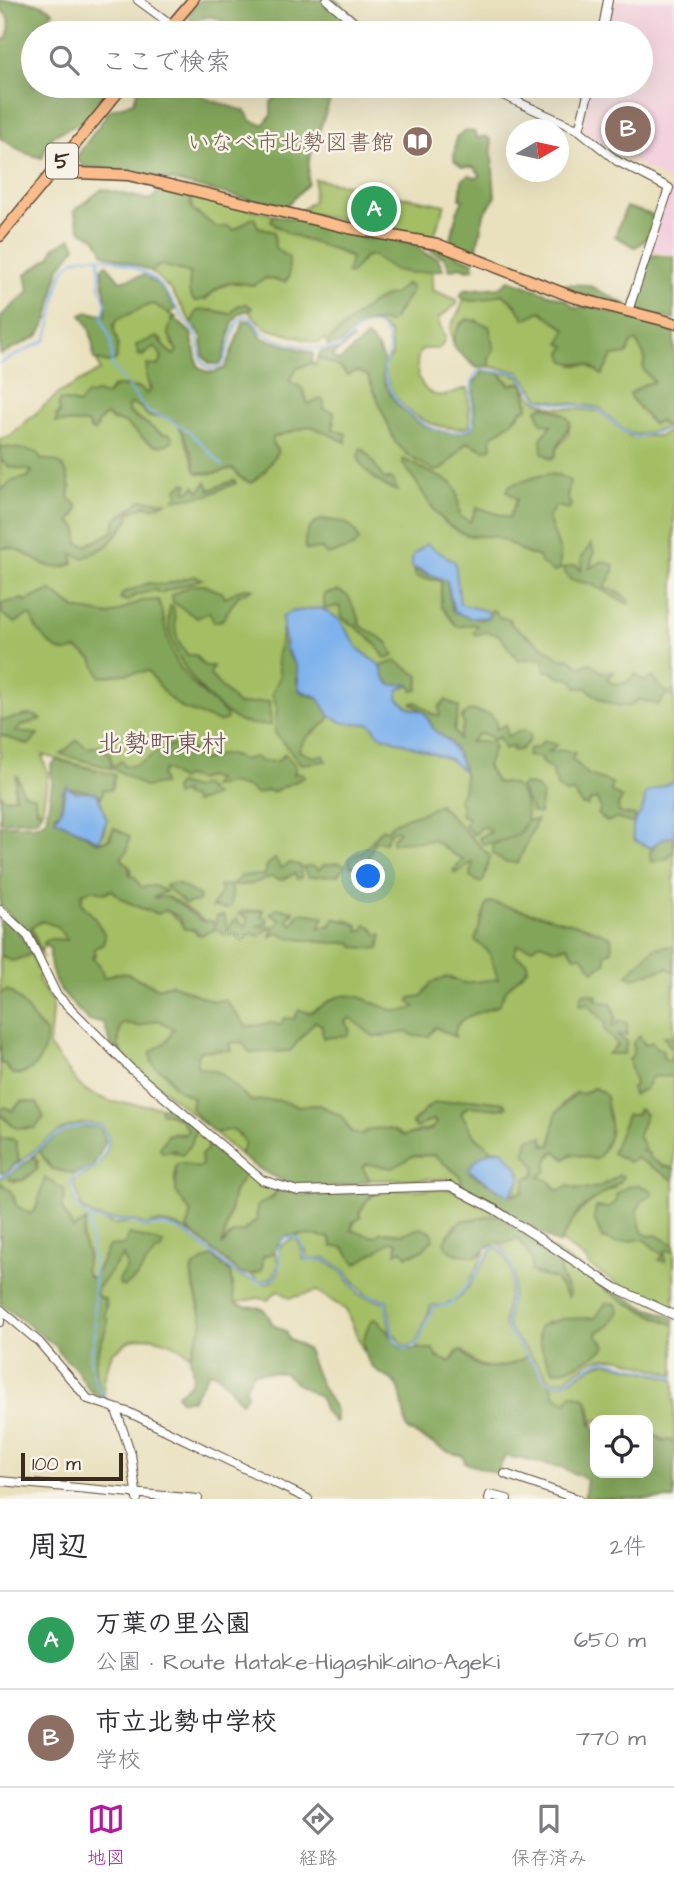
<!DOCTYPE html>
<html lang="ja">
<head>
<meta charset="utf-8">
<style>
	body { margin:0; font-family:"Architects Daughter","Klee One",sans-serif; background:#f2f2f3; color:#2b2b33 }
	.controls { position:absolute; right:21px; bottom:21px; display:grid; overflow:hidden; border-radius:14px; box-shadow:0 7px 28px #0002 }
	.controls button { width:63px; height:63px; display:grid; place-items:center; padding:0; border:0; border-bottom:2px solid #e1e1e2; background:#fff; color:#2b2b33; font:35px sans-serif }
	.compass { position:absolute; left:506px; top:119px; width:63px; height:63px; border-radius:50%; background:#fff; box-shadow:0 7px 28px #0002; rotate:81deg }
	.scale { position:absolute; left:21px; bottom:18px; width:102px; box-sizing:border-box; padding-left:7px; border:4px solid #3b2a1e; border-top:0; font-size:19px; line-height:24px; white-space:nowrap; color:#3b2a1e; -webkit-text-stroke:5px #f7f3e8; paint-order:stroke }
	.you { position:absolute; left:369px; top:877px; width:24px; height:24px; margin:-18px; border:5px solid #fff; border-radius:50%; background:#1a73e8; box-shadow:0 0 0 10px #1a73e833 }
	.badge { display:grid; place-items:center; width:46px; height:46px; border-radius:50%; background:#b5179e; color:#fff; font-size:23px; font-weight:700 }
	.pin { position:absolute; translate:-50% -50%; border:4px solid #fff; box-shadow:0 2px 7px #0006 }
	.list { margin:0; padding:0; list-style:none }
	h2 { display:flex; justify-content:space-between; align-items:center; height:91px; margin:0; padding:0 28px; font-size:30px }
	h2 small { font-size:23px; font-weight:400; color:#7c7c81 }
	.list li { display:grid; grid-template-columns:46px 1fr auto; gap:21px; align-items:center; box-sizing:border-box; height:98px; padding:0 28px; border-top:2px solid #e1e1e2 }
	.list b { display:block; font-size:26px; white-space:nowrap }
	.list p { margin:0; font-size:23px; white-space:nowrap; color:#7c7c81 }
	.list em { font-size:23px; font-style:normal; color:#7c7c81 }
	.icon { flex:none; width:38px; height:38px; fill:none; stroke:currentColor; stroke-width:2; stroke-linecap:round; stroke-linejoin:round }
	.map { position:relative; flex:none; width:674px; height:1499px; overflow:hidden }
	.search { position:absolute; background:#fff; box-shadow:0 7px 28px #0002; left:21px; right:21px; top:21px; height:77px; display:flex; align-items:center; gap:18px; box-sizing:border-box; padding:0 24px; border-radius:38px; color:#7c7c81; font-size:26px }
	.sheet { height:287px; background:#fff }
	nav { display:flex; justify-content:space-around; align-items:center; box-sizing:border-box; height:98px; border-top:2px solid #e1e1e2; background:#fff; font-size:19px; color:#7c7c81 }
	nav a { display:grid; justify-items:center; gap:4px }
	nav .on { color:#b5179e }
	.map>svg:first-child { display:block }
	.built { fill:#f3cfde }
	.green { fill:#a3be64; stroke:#6f7441; stroke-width:2; fill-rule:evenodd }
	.forest { fill:#82a55a; stroke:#5e683c; stroke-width:2 }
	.water { fill:#7fb2ec; stroke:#5d6e85; stroke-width:2 }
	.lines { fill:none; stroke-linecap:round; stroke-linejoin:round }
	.stream { stroke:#7fb2ec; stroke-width:2 }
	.minor-casing { stroke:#554536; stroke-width:10 }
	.major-casing { stroke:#554536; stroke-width:13 }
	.minor { stroke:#fff; stroke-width:8 }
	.major { stroke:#f9bc8a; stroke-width:10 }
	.labels { text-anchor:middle; stroke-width:5; stroke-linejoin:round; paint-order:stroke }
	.shield { fill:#f7f3e8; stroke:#73665b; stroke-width:2 }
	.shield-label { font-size:21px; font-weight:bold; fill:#3b2a1e }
	.education-label { font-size:23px; fill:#785e54; stroke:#f7f3e8; text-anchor:end }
	.quarter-label { font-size:26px; fill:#6d5156; stroke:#f7f3e8 }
</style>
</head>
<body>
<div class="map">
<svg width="674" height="1499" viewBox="0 0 674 1499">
	<rect width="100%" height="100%" fill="#f7f3e8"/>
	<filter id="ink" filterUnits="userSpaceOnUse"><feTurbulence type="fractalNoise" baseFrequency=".0143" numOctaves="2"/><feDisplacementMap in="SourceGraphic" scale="14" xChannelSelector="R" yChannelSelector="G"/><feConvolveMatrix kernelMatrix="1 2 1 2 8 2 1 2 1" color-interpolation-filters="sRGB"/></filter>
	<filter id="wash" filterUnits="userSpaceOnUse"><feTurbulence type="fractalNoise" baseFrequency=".00686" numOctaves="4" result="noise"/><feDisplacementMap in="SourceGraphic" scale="28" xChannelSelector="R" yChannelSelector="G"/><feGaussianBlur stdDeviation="1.57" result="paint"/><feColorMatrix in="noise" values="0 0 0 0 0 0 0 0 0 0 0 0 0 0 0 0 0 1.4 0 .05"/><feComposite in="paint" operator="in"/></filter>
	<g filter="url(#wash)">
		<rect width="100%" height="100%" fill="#e9e0bd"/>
		<!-- built -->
		<path class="built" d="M609 0H674V255L650 250 672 183 582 131 591 86H641V33H602Z"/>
		<!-- green -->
		<path class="green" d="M315 179 445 205 433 238 299 212 313 201Z
			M190 194 278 216 275 226C288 232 346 252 351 259L350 264 361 262 364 257 372 255 394 270 411 273 433 270 432 290 457 300V304L438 319C440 332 452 337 438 349H423L419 353C413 372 422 399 445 395 454 394 458 388 468 389L470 427C431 434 389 408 384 366L392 355 390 334 379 325 369 324 394 319 403 305 406 284 393 296C375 294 341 331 327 343L325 339 318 343 265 328 249 312 252 308 247 304 237 306 231 314 212 310 196 312 192 324 171 290 151 271 161 265 190 273 205 300C217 288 233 277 250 285L266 278 277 281 284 255 275 248 274 232 258 227 254 217 234 230 228 226 217 228 192 209Z
			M502 294C514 301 518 313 529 318L534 312 540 311 567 330V346L573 365H588L602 375 612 356 626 354 631 343 636 341 645 357 643 369 654 383 645 384 630 394 631 398 652 424 659 421 670 428 637 435 623 430 600 408 541 399 519 372 486 366 490 365 489 357 494 347 477 320 461 323 453 343C445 319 461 318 463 300Z
			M154 304 176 317H173V345L177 351 174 355 166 349 161 339 143 344V356L155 346 160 351 163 364 155 366 147 379 150 391 146 394 129 386 112 387 107 395 82 400 79 404 67 401 56 416 60 422 87 423 90 430 97 429 99 421 106 415 113 421H123L141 436 162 434 128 411V406L132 403 140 407 149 417C175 415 181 423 188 448 190 456 195 459 194 469L199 474 217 473 227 467 236 471 243 480 254 481 278 451 273 445 272 437 311 426 346 442 341 432 333 429 335 421 318 401 308 404 304 392 289 381 297 368 312 363 315 365 318 358 340 367 347 375 357 371 368 376 396 442 417 462 447 464 467 442 488 450 491 437 513 421 528 406 526 391 516 382 512 385 499 373H511L520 377 531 396 539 402 553 407 599 411 629 436H659L674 430V1311C643 1298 616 1284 588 1265V1261L561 1241C574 1214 588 1200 615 1187V1178C603 1189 583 1193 568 1186L558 1192 553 1184 538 1177 547 1167 546 1160 556 1151 565 1159 572 1154 595 1159C617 1139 611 1119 603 1093L594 1088 583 1094 576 1093 563 1103 551 1145H544L543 1138 525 1153 535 1164 536 1171C532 1181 525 1195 513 1193L521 1174 502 1150 491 1149 473 1134 461 1113 468 1106 505 1108 504 1103 470 1099 428 1107 412 1124 417 1128 431 1119 436 1123 434 1127 403 1136C394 1127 370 1127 361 1135L351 1132 342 1117 320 1105 297 1106 279 1100 251 1101 220 1073 197 1067 187 992 172 984 157 988C142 976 123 975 104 978L101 968 92 957 95 955V948L103 944 105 936 81 903 83 894 93 889 104 893 114 890 125 901 132 902 145 911C167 909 167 909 182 924 187 929 193 928 197 934L218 929 228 935 236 934 237 937 270 928 273 929 272 936 278 933C287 940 341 945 352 942L356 947H373L377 935 366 925 363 932 357 931 358 925 346 919 319 929V922L298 914 292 926 287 919 292 910H281L277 917 281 920 276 926 256 927 267 922 262 917 263 910 241 911 240 914 248 918 246 926 233 922 228 930 226 921 215 928 176 901 149 897 166 892 141 887 130 876 131 869 121 858 130 838 114 828 107 841H96C112 830 104 811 99 796L101 797 104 789 114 786 113 778 98 770 42 755 48 774 42 812 23 793 18 777 14 786 15 797 5 799 0 794V549C24 540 42 580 73 563L72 554C97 556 113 544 126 523 128 520 128 516 130 513 138 503 155 508 165 502L153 503 143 500 116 519 113 532 86 546 77 542 78 529 70 521 77 513 74 502 69 498 71 487 41 460 0 447V439L10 436 58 394 100 370 97 361 116 360C120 346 111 335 115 321L140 307ZM544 406 561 412 570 422 568 435 556 449 545 436 552 425 546 422Z
			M0 459 10 467 32 470 29 476 0 491Z
			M42 921 57 926 67 940 47 939 44 943 48 946 43 947 41 952 31 927Z
			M30 951 40 974 38 979 50 1000 53 999 49 1046 80 1086 92 1094 112 1102 164 1107H160L161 1112C174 1117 187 1118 188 1134L173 1132 160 1148 178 1154 184 1153 196 1128 201 1137 210 1139 202 1165 197 1168 182 1163 176 1165C171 1189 181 1194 191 1213L187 1229 194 1236C178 1226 163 1218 145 1226 126 1212 104 1229 82 1208L73 1181 96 1168 107 1151 109 1139 102 1125C64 1117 44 1144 17 1164L12 1139 0 1138V1114C8 1125 27 1135 38 1124L37 1104 22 1101 12 1111 5 1107 0 1113V1063L5 1064 9 1071 19 1075C39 1066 45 1052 46 1032 30 1020 24 999 7 990L0 993V955L12 961 28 955Z
			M158 1020 174 1029 166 1042 151 1052 174 1087 194 1098 191 1107 200 1114 205 1125 124 1057 118 1045 120 1027 124 1023 139 1026Z
			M232 1127 245 1143 240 1155 214 1132Z
			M39 1150 48 1165 75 1174 70 1181 75 1201 87 1216 114 1224 133 1222 146 1228C170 1216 197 1241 215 1256L199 1265 192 1281 203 1322 190 1356C178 1343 149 1332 131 1340 124 1343 120 1350 112 1352L104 1381V1396C81 1375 103 1345 108 1321L104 1312 107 1304 97 1296 96 1290 123 1255 127 1266 119 1281 124 1287C138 1275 145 1255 162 1249L147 1239 129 1234 124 1245 109 1246 93 1278H90L85 1271 88 1254 82 1238 86 1221 73 1229 62 1208 65 1198 53 1181 36 1209 30 1214 16 1205 14 1197 0 1182V1178L9 1175 14 1182 24 1180 37 1170 38 1160 32 1157Z
			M433 1155 459 1175 465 1188 447 1179 370 1180 362 1167 367 1164 383 1166 413 1156Z
			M246 1172 278 1190 256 1212 257 1219 242 1232 229 1236 222 1246 234 1192Z
			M451 1189 497 1215 456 1224 444 1241 456 1254 480 1255 486 1251C476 1268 466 1295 448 1304 443 1307 437 1304 431 1306L416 1344 405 1347 393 1333 387 1300 366 1295 344 1270 326 1258 307 1259 306 1251 296 1236 310 1233 330 1238 331 1243 343 1247 353 1260 392 1241 398 1243 396 1248 411 1255 423 1250 422 1228 401 1234 387 1232 374 1237 351 1230 363 1203 383 1190Z
			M294 1238 300 1243 304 1260 325 1261 342 1272 360 1295 386 1303 391 1334 376 1320 366 1332 364 1352 346 1310 317 1291 290 1298 278 1290 268 1300 258 1298 235 1303 228 1268 240 1276 267 1284C285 1273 278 1263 279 1247Z
			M518 1238 532 1260 535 1275 555 1279 568 1297 570 1294 561 1276 556 1252 596 1278 595 1283 627 1303 674 1325V1375L622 1359 605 1358 593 1360 564 1380 551 1381 508 1328C505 1294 528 1283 501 1246H491L496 1241H512ZM619 1311 609 1326 598 1331 597 1336 605 1344 603 1349 561 1370 543 1351 538 1333 546 1322 595 1318 599 1314Z
			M497 1248C527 1274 501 1300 505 1328L527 1356C509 1369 477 1374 464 1351L457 1352 450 1362C436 1359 431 1348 416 1348L433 1307C464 1310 476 1271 492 1250Z
			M275 1252 279 1265 273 1277 260 1282 251 1275 258 1273 263 1256Z
			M607 1362 674 1379V1444L648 1432V1420H595L593 1428 590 1407 583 1397 572 1394 566 1402 554 1394 550 1384C578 1385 582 1365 607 1362Z"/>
		<!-- forest -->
		<path class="forest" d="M0 0C18 0 42 0 53 12L38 26 40 33H33V86H112V90L87 120 54 135 47 144 42 158 25 153 0 138V40L6 39C12 24 11 19 0 8Z
			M200 0H336L356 18 352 33C323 33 270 38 244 33 219 28 224 7 192 22L188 15Z
			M139 86H200L204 98 245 111 252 121 263 125 271 115V102L277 96V86H335L309 160 308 184 284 208 132 171 87 167 75 159 110 110 134 102Z
			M466 131 474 132 478 138 486 136 491 140 495 198 484 214 476 252 453 243 451 239 457 212 463 200 460 199 462 180 469 175 476 178 481 175 473 167H462L454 160 456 137Z
			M102 189 146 199H151L162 189 190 194 192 209 217 228 228 226 234 230 254 217 258 227 274 232 275 248 289 258V277L285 282 266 278 254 285C244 284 236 281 225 284 212 288 209 302 194 301L189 292 190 273 161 265 151 271 104 254 96 238 81 231 74 211Z
			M626 207 653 215C654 229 648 241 635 247L615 236Z
			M273 215 414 244 426 254 438 258 443 270 411 273 394 270 372 255 364 257 350 275 347 273 351 259 349 255 289 234 271 222Z
			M71 238 76 246 59 269 48 319 38 336 0 355V317L29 291 26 274 51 256 54 248Z
			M421 245 443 249 473 262 474 268 469 270 459 267 450 270 445 258Z
			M651 255 674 257V320L635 309 633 303Z
			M106 264 120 281 144 275 160 286 176 309 169 314 154 304 149 305 118 319 113 326 118 344 116 360 108 363 94 359C93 342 92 329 81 315L88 312 105 315C109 304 102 283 102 268Z
			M509 280 566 300 575 308 586 306 674 328V427L667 428 659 421 653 424 631 398 630 394 645 384 654 382 643 369 645 357 636 341 631 343 627 354 612 356 602 375C597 372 594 367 588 365 579 362 572 366 564 360L562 353 566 346 560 344 566 329 541 311 525 319 515 304 502 294C489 297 472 307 460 296L464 290 500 287Z
			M406 284 412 287V291L390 323C352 316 351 348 327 346V343C341 331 375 294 393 295Z
			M561 284 588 285 627 305 623 307 557 287Z
			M247 304 252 309 240 313 233 322 223 359 219 364H210L203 356 202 337 192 324 196 312 202 309 231 314 237 306Z
			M173 317 191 333 198 366C207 375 215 373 225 368L244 320 252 321 262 338 313 353 312 363 297 368 289 381 302 388 308 404 321 399 324 401V409L334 412 333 429 346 434V442L311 426 273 437V445L278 451 265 471 251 483 239 477 233 468 217 473 196 472 193 456 178 423 159 415 149 417 140 407 132 404 128 406V412L162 434H170L173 440C154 456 142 435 126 424 119 420 113 420 106 415L99 421 94 432 87 423 55 422 60 412 58 404 61 400 79 404 85 396 97 393 107 395 115 386 140 388 147 394 151 389 146 375 147 365 159 366 162 357 155 346 139 356 136 345 157 337 166 349 174 355 177 351 168 333Z
			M468 319 489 326 494 349 489 357V366L477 368 454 348C452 336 457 325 468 319Z
			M367 337C372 340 381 352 383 358 385 364 381 373 384 380 396 415 435 441 472 429L475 424 473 383 484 370 499 373 509 385 522 383 528 409H522L513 421 491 437 492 448 484 450 467 442 443 469 435 471 409 456 395 442 368 376 357 371 347 375 340 367 318 358 320 352 337 350 352 338 353 340 333 355V358L339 361Z
			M544 406 565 415 570 421C567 438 555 441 556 455L551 459 542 452 541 438 552 425 541 423 537 409Z
			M0 447C9 447 31 450 38 453L41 460C68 458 70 476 69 498L79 507 70 521 78 529 77 542 86 546 113 532 116 519 132 509 140 500 166 502 153 508 145 505 129 514V519L107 546 84 558 72 554 73 563C41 580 25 540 0 549V491L12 481 29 477 32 471 10 467 0 459Z
			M361 448C371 455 377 469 384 479H392L398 491C384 488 362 471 358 457Z
			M403 459 452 483 457 492 460 516 470 522 477 507 509 518 517 499 507 491 510 485C530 480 551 466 570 481L567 497 571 505 569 509 556 506 548 517 560 551V569L554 572 542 564 538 556C523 556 513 543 499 538 489 534 477 538 467 535 433 524 424 488 403 464Z
			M234 480 236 483 208 495 174 500 178 495 177 489 184 483 188 484 185 491 189 492 195 486 199 492 206 482 210 490Z
			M324 519C340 523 352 519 359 540L354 547 327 555 322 549 306 550C302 537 309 523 324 519Z
			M591 544 594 552 590 568 603 561 614 565V571L604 588 616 591 630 601 628 604 591 584 571 580 562 569 576 565 581 571 582 557Z
			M414 570 447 581 452 610C464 615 478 623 490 617L491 610 495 611 499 617 509 619 512 625 560 658 570 659 580 667 590 663 602 672H614L607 678 611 683H626L636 674 644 681 653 677 665 692 674 690V697L666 695 658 705 639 699 630 706C614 706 598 700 587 688H576L575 682 568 678H559L553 672 545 671 542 658 518 660 499 635 487 632 476 635 473 632 477 627 475 624 457 627 441 606V581L416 577Z
			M194 576 202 579 160 593 155 590 136 595 128 601 120 599 123 593 149 583 163 585Z
			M192 585H204L223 593 224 598 243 588H254L238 596 222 620 214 622 209 612 197 618 173 602 172 595Z
			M50 590 76 609 110 615 141 601 158 600C164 615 165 630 170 646 178 674 204 695 225 713L227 719 219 722 182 708 167 696 148 671 101 677 92 659 77 649C73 649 70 652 67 652 54 652 32 628 32 616H27L15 623 2 614V603L23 599 26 601Z
			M338 591 348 596 360 621 358 624 387 642 394 655 390 658 384 657C376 641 358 627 343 619L339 606 324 609V594Z
			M170 606H173C177 626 172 639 188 655H195L204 666H213L210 675 238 705 269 701 271 725C262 725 246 724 239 721 205 702 160 648 170 606Z
			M283 629 287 652 297 667V682L301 692 320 699 330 716C326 729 305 731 299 751L313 757 323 755 326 761 301 764 275 733 277 707 272 694 280 676 277 659Z
			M396 661 419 676 418 690 413 691 410 685H391L383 676 381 666Z
			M446 700 459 707 454 730 459 739 464 723 461 718 470 710 491 715 496 721V729L506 725 507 736 524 730 530 734V740L520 750 513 751 512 748 516 745 504 749 499 737 492 740 487 735 478 734 470 742H491L494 748 487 766 496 782 512 784C527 793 533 822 517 834 507 841 495 843 483 844L479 838 491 832 483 826 474 835 465 826 468 818 460 814 462 807 458 799 463 791 465 777 461 762 450 742 434 730 424 712 412 703 417 702 432 714 440 716 439 707Z
			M32 714 41 719 20 726 16 732 38 734 29 745 0 735V721Z
			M77 740 88 748 100 745 110 754 112 767 121 761 125 766C155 766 157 734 190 749 195 751 198 757 203 760 212 755 231 752 241 760L256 757 261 762 277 761 285 754 296 766 294 774 303 773 305 777 273 792 268 790 256 794 249 788 230 783 211 787 216 780 207 777 198 780 187 776 180 780 165 769 161 775 163 784 145 787 117 770 61 754Z
			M544 741 557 745 548 752 563 750 575 753 572 759 589 775 612 783 611 791 622 798 618 806 619 813 635 816 634 824 616 818 607 822 598 814 601 809 597 799 590 801 588 806 582 805 574 792 566 793 558 788 551 769 541 762 542 758 527 756 529 749 537 748Z
			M57 760 115 775 111 790 104 789 101 797C95 791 71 787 63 791L61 811 55 815 59 821H63L98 843 110 839 114 828 129 836 127 851 121 858 129 866 130 876 135 877 141 887 154 886 166 891 153 898 168 897 202 921H212L215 927 217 916 224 915 228 930 237 917 238 922 246 926 248 918 239 914 263 910 262 917 267 918 268 922 256 927 276 926 281 920 270 914 278 908 294 912 287 919 292 925 301 913 324 916 319 929 331 925 334 918 358 925V931H363L366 925 372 927 377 935 382 934 379 949 354 947 351 942C342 945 286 939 278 933L270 936 273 929 270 928 259 936 248 933 247 940 242 941 236 934 224 935 218 929 200 935 194 929H184L179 917 165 910 159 914C146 911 119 901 113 890L104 893 93 889 82 894 81 903C90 912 99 922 105 936L103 944 95 948V955L92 958 99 964 104 978 116 973 128 974 157 988 172 984 212 1001 225 1000 247 1027 272 1023 280 1025 285 1018 294 1019 299 1010 310 1013C319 1009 329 999 338 997 366 988 388 1022 415 1007L409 1002 410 998 422 996 431 983 447 977 464 983 498 979 489 952 475 940 487 904 491 902 586 927 611 937 612 951 605 954 606 962 594 971 582 956H575L567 946 555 949 541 943 532 948 517 945 514 954 526 961 528 968 506 990 499 1005C483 1013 452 1015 455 1037L435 1027 429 1036H414L408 1032 374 1037 351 1018 345 1021 350 1031 347 1036 323 1038 322 1026 315 1021 290 1051 250 1053 242 1042 229 1043 231 1050 201 1051 197 1056V1066L220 1073 251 1101 279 1100 297 1106 320 1105 342 1117 351 1132 361 1135C371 1126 392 1126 403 1136L431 1130 436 1123 433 1119 417 1128 412 1123 432 1104 470 1099 504 1103 507 1106 499 1109 468 1106 461 1113 473 1134 491 1149 470 1173 509 1196 524 1192 526 1178 534 1175C538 1165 531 1161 525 1153L528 1139 543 1137 544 1146 551 1145 556 1113 576 1093 583 1094 594 1088 607 1096C605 1119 617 1124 605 1146 602 1153 602 1155 595 1159L572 1154 565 1159 556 1151C546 1154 547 1162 547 1171L539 1177 548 1180 558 1192 568 1186C587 1194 604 1187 619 1175L623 1176 620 1182 579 1210 559 1244 465 1188 459 1175 434 1155 413 1156 393 1168 367 1164 362 1167 370 1180C356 1186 306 1190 293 1185 279 1180 251 1166 240 1155L245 1143C228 1120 237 1133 214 1132 207 1127 195 1114 191 1107L193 1098 174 1087 168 1074C158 1070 149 1065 151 1052L166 1042 174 1029 158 1020 139 1026 124 1023 120 1027 118 1045 124 1057 111 1044 103 1022 89 1021C66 997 48 985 50 949L44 943 47 939 67 940 57 926 42 921 31 927 43 958 30 934 0 906V825H38L46 820 52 785 51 765Z
			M16 775 23 793 35 797 36 810 42 812 36 820 0 822V794L5 799 15 797Z
			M178 784 194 789 202 784 214 796 194 803 191 797H184V792L175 796 174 789Z
			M525 784 536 787 542 794 539 814 532 812 520 787Z
			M439 804 490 856 484 880 480 883 470 876 473 862 456 873 453 871 463 859C451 855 444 846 433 840 420 844 404 838 393 844L392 839 399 832 396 830 390 832 385 842 375 841 366 863 358 868 350 866 349 859 365 849 382 829 388 830C393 817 424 816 439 804Z
			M537 820 518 863 505 862 493 854V844L518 835 526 821Z
			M674 836V852L670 853 669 858 651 862 650 852 660 839Z
			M275 859 281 868 290 863 300 865 301 878 297 879 295 873 282 880 270 877 252 884 231 886 242 876 265 875 267 865Z
			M339 863 345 865 338 875 308 877 303 867 313 866 319 870 324 865Z
			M176 883 200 896 199 901 185 904 165 886Z
			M228 885 232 891 231 906 226 909 212 907 221 891 219 886Z
			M0 914 23 937 30 951 28 956 12 961 0 955Z
			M665 946 674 947V972L667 968 633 978 627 975 655 948Z
			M7 990C24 999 30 1020 46 1032 47 1052 36 1076 12 1074L5 1064 0 1063V993Z
			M588 993 597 996 596 1000 612 1004 616 1018 611 1028 620 1021 627 1023V1035H616L627 1041 624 1054H608L618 1045 604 1029 605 1022 587 1003 584 1006 580 1005 582 994Z
			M640 1036 645 1045 652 1042 657 1048 663 1050V1058L670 1061 673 1050 663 1036 674 1037V1076L652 1077 645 1089 633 1095 632 1088 635 1084 629 1060 633 1055V1042Z
			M22 1101 37 1103 44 1117 35 1128H16L0 1114 1 1110 5 1107 12 1111Z
			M160 1107 172 1108 196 1128 191 1145 182 1155 174 1150 162 1153 160 1148 168 1134 184 1135 188 1130 179 1117 161 1112Z
			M639 1109 646 1114 638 1135 645 1149 641 1151 649 1153V1157L663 1166 674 1168V1180L636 1158 629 1162 612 1153 627 1115H636Z
			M75 1127H100L106 1141 93 1167 75 1174 52 1169 39 1150 60 1133Z
			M0 1138 12 1139 16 1142 19 1161 6 1173H0Z
			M210 1139 246 1172 234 1192 222 1246 233 1233 243 1232 257 1219V1206L273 1197 278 1190 305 1195 383 1190 370 1196 359 1213 361 1218 353 1222 351 1230 374 1237 381 1232 401 1234 421 1228 432 1232 433 1239 423 1250 407 1256 402 1250 396 1253 398 1243 392 1241 356 1264 343 1247H333L330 1238C320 1236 297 1233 287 1237 275 1241 278 1256 263 1256L262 1270 251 1275 239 1273 187 1229 191 1213 176 1192V1165L182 1163 197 1168 202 1165 201 1155 207 1150Z
			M35 1156 37 1169 23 1180H10L9 1175Z
			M45 1178 65 1190 62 1208 73 1229 86 1221 82 1238 88 1254 85 1271 90 1278H93L109 1246 124 1245 129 1234 163 1243 162 1249C144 1256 141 1285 120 1286L119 1281 127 1266 123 1255 96 1290 97 1296 105 1299V1315L108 1321C100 1355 84 1366 106 1400 85 1391 87 1384 75 1368 69 1360 61 1359 57 1347L0 1303V1182L11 1191 16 1205 30 1214 36 1209Z
			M638 1185 651 1190 652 1195 643 1200 637 1210 642 1232 649 1236 656 1235 674 1245V1251L665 1250V1262L659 1260 663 1255 643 1239 616 1243 602 1238 594 1219 596 1207 608 1208 617 1201 616 1195 628 1186Z
			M497 1215 556 1252 561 1276 570 1294 568 1297 555 1279 531 1271 532 1260 518 1238 504 1244 496 1241 476 1256C463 1253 448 1257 444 1241L461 1221Z
			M212 1256 230 1272 235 1303C257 1313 260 1296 273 1325L286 1331 289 1339 308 1350C313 1371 325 1393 336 1410V1421L334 1422 324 1410 320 1397 297 1384 285 1373 254 1372 245 1387 247 1396 241 1402 219 1375 209 1372 192 1400H180L177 1394 190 1384 193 1375 190 1356 203 1322 191 1273 195 1266Z
			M596 1278 639 1305 674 1318V1325L627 1303 595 1283Z
			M606 1303 616 1304 619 1311 609 1326 598 1331 597 1336 606 1346C596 1357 570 1370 554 1371 545 1359 536 1341 540 1326L562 1319 595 1318Z
			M376 1319 403 1349H433L437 1358 450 1362 460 1350C465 1353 467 1358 472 1362 487 1374 514 1365 527 1356L553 1388 554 1394 566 1402 572 1394 587 1399 591 1425 595 1428V1473H648V1432L662 1441 670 1440 674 1444V1499H584L587 1479 561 1467 505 1456 497 1473 465 1463 463 1456 448 1452 408 1430C403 1417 404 1400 398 1387 393 1377 383 1377 376 1370 360 1356 361 1336 372 1320Z"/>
		<!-- water -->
		<path class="water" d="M426 544 455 562 460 604 487 611 490 617 470 618 454 612 447 581 412 567V556Z
			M320 608 339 619 359 649 381 666 383 676 391 685 410 684 398 690V698L408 707 424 712 434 730 450 742 461 762 462 770 449 759 379 735 371 724 344 723 330 716 318 697 299 690 297 667 286 649 282 618 290 612Z
			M674 781V836L661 839 651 848 634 840C629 818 640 820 644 805 645 801 644 797 646 793Z
			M66 787 76 792 97 793 107 820 99 841 55 819 61 810Z
			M502 1150 516 1165 521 1179 509 1196 469 1170C473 1159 490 1149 502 1150Z"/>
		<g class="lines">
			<!-- stream -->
			<path class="stream" d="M99 258 100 288 106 303 102 319 111 340 112 366 148 412 169 419 190 432 222 465
				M0 363 46 340C63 295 47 241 116 261 155 272 162 285 183 318 188 325 196 332 198 340 201 352 198 362 210 369L222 366 237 323 244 316C255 316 255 327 264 333 281 344 319 351 339 348 346 342 352 332 360 328 387 313 395 349 384 365 383 402 437 448 472 427 476 411 460 362 492 371 501 373 509 370 519 374L539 400 600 410 622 430 636 437 674 428
				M0 1176C8 1175 13 1170 19 1165 44 1144 65 1121 101 1126L108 1139 106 1150 96 1167 75 1176 71 1181C78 1242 117 1209 144 1227 187 1219 203 1250 236 1273 243 1277 253 1278 261 1283L274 1278 280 1266 278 1247 284 1239 295 1237 301 1242 306 1260H327L343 1270 361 1294 386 1301 394 1339 405 1349 417 1344 433 1307 450 1305 471 1281 491 1249 497 1247C528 1266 503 1303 507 1329L545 1379C568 1393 582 1363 604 1360L674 1377
				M91 1217 89 1228 94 1272 95 1336 90 1360 97 1386 108 1401"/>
		</g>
	</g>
	<g filter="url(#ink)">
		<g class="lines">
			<defs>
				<path id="minor" d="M138 0 172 25
					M327 0 367 33
					M602 33 608 0
					M483 86 579 130 617 161 669 188 628 311
					M579 130 590 86
					M0 910 28 936 56 994 131 1069 262 1180 298 1191 450 1186 494 1209 616 1288 674 1315
					M0 1309 39 1342 88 1399 130 1413 308 1499
					M0 1322 1 1310
					M116 1410 131 1454 137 1499
					M505 1474 578 1499
					M0 1481 198 1499
					M489 1499 490 1495 507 1499"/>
				<path id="major" d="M165 33 193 0
					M53 172 128 175 349 228 437 244 573 297 674 323
					M0 236 123 86"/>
			</defs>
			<!-- minor casing -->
			<use href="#minor" class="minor-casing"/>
			<!-- major casing -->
			<use href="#major" class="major-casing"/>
			<!-- minor -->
			<use href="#minor" class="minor"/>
			<!-- major -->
			<use href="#major" class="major"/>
		</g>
	</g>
	<!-- icons -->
	<defs>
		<symbol id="library-disc" viewBox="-11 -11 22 22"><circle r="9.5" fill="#8d6e63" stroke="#f7f3e8"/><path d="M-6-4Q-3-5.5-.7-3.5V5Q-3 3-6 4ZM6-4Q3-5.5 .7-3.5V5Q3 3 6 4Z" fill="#fff"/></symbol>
	</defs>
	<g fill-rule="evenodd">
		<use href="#library-disc" x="400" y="124" width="35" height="35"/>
	</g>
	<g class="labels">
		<!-- shield labels -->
		<rect class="shield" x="46" y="143.5" width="32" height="35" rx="5"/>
		<g class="shield-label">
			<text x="62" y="168">5</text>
		</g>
		<!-- education labels -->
		<g class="education-label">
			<text x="394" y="150">いなべ市北勢図書館</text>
		</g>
		<!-- quarter labels -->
		<g class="quarter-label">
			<text x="162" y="752">北勢町東村</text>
		</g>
	</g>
</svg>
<div class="controls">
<button><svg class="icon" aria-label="locate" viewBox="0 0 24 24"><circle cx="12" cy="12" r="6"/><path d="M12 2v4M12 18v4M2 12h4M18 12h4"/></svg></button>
</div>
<svg class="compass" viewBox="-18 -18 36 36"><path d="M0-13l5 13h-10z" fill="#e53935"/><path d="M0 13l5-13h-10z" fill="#7c7c81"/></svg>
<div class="scale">100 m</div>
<div class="you"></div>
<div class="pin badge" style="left:374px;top:209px;background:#2e9e5b">A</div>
<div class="pin badge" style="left:628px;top:129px;background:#8d6e63">B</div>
<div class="search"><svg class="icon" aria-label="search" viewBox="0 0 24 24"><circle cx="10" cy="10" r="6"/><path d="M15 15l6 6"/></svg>ここで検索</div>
</div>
<section class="sheet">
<h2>周辺<small>2件</small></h2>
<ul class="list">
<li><span class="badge" style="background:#2e9e5b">A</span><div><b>万葉の里公園</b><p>公園 · Route Hatake-Higashikaino-Ageki</p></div><em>650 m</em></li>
<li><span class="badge" style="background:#8d6e63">B</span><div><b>市立北勢中学校</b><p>学校</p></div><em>770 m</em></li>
</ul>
</section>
<nav>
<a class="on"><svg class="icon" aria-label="map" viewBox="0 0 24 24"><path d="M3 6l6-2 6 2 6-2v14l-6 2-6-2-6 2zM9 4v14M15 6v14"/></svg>地図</a>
<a><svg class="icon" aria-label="directions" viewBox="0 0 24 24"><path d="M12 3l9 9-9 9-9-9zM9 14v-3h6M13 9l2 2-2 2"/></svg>経路</a>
<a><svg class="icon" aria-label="saved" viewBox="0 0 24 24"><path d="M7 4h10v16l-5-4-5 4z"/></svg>保存済み</a>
</nav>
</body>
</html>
